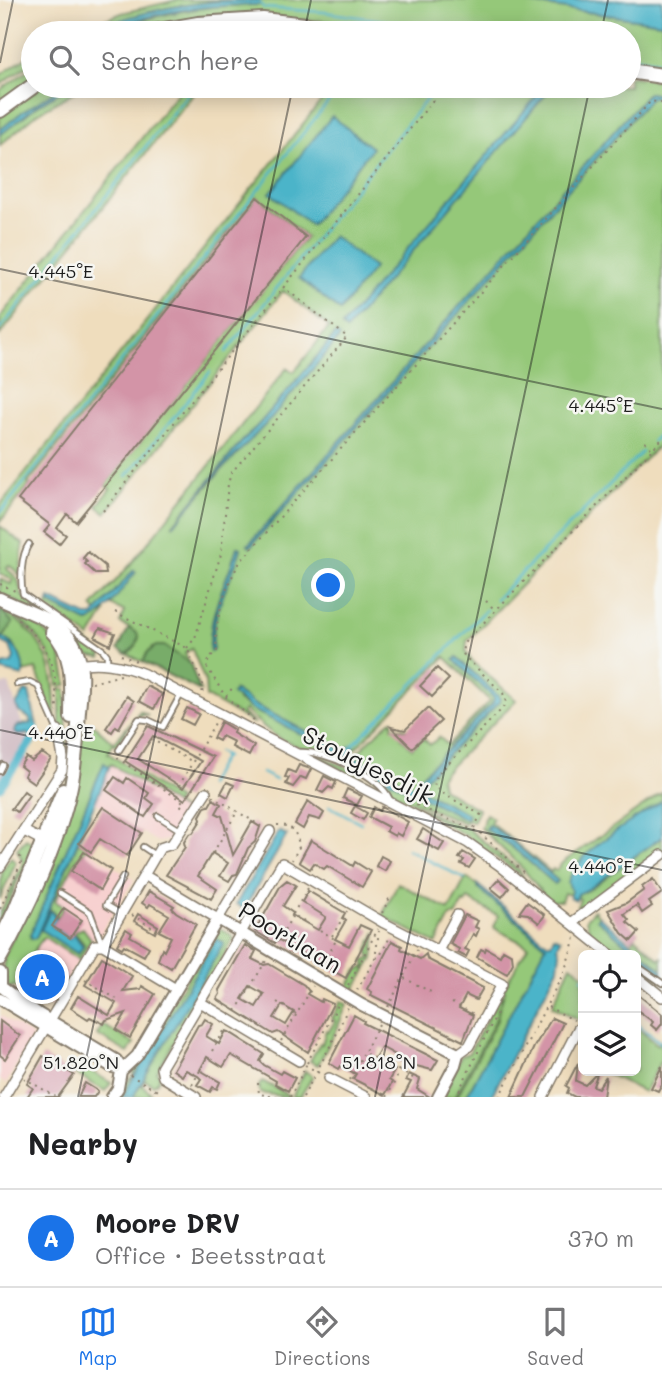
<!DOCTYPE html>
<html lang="en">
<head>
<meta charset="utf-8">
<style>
	body { margin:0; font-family:Mali,sans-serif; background:#f2f2f2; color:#202124 }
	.controls { position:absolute; right:21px; bottom:21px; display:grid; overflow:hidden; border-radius:10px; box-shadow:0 4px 18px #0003 }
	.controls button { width:63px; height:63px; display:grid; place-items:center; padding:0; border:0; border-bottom:2px solid #e0e0e0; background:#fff; color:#202124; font:35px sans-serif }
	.you { position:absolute; left:329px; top:586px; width:24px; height:24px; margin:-18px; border:5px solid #fff; border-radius:50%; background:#1a73e8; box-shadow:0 0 0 10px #1a73e833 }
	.badge { display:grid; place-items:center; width:46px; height:46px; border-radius:50%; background:#1a73e8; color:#fff; font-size:23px; font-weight:700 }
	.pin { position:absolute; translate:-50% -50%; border:4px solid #fff; box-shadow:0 2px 7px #0006 }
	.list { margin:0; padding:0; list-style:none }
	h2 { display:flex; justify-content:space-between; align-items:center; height:91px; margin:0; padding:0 28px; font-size:30px }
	h2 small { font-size:23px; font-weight:400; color:#757577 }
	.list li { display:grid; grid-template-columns:46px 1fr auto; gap:21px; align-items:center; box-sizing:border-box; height:98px; padding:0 28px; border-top:2px solid #e0e0e0 }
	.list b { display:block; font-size:26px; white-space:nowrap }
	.list p { margin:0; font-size:23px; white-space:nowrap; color:#757577 }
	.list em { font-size:23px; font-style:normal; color:#757577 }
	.icon { flex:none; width:38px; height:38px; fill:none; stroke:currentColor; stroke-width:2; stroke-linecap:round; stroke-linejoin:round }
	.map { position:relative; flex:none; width:662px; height:1097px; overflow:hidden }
	.search { position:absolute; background:#fff; box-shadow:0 4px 18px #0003; left:21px; right:21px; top:21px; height:77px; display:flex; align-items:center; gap:18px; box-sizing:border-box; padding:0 24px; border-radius:38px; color:#757577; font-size:26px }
	.sheet { height:189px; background:#fff }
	nav { display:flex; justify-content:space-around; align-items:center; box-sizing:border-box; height:98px; border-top:2px solid #e0e0e0; background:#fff; font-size:19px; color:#757577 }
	nav a { display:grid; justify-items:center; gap:4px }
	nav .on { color:#1a73e8 }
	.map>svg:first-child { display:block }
	.built { fill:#f7d0cf }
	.industrial { fill:#d2bec5 }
	.green { fill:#95c879; stroke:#58724a; stroke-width:2; fill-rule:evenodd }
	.forest { fill:#78ac69; stroke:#4a6442; stroke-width:2 }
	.water { fill:#4bb4c9; stroke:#346872; stroke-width:2 }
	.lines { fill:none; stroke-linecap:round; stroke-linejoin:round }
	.stream { stroke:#4bb4c9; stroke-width:2.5 }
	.canal { stroke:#4bb4c9; stroke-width:9 }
	.building { fill:#d394a7; fill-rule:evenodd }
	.service-casing { stroke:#867c6c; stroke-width:8 }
	.minor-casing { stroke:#867c6c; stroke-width:12 }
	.tertiary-casing { stroke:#867c6c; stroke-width:14 }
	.secondary-casing { stroke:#867c6c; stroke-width:16 }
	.primary-casing { stroke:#867c6c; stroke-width:18 }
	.path { stroke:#867c6c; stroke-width:2; stroke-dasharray:2 5; stroke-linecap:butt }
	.service { stroke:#fff; stroke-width:4.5 }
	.minor { stroke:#fff; stroke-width:9 }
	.tertiary { stroke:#fff; stroke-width:10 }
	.secondary { stroke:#fff; stroke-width:12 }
	.primary { stroke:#fff; stroke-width:14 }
	.ticks { fill:none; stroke:#1c1c1c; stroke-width:2; stroke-opacity:0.45 }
	.labels { text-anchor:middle; stroke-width:5; stroke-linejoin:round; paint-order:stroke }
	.street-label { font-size:24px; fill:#1c1c1c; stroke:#f6f6f2 }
	.ticks-label { font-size:18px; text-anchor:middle; fill:#1c1c1c; stroke:#f6f6f2; stroke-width:5; stroke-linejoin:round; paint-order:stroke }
</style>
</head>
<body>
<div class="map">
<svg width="662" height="1097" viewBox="0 0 662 1097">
	<rect width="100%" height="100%" fill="#f6f6f2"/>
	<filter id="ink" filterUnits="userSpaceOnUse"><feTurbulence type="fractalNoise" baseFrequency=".0143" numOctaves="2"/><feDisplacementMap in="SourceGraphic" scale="14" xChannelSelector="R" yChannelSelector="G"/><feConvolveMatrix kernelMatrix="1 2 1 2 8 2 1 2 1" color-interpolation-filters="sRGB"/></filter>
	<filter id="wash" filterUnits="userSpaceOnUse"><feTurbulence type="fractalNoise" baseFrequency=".00686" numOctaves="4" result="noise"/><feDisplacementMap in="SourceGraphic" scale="28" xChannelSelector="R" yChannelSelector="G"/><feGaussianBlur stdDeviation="1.57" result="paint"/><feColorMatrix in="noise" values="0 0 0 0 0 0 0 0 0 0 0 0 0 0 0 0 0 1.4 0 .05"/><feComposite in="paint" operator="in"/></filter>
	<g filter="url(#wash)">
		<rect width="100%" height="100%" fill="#efddbd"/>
		<!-- built -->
		<path class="built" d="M111 764 184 812 168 840 157 842 95 802Z
			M78 843 134 880 102 930 103 932 91 939 51 1007 20 986 39 957 33 953 44 936 41 930Z
			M0 1015 33 1036 6 1084 0 1080Z"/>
		<!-- industrial -->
		<path class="industrial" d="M9 684 27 739 0 780V685Z"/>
		<!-- green -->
		<path class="green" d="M177 0H505L662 23V71L629 66V33H407L318 20 161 25 132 33H100C152 15 204 4 259 5V0C223 0 185 3 150 12 124 19 98 33 71 33L122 13Z
			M264 26 335 33H172Z
			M33 53V62L0 85V75Z
			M33 67V79L0 104V90Z
			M629 76 662 81V95L648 93 248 545 250 547 652 96 662 98V442L467 641 466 652 471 660 516 700 440 777 442 788 479 810 473 822 468 820 465 823 399 796 353 763 358 752 390 721 393 720 392 727 408 729 401 737 412 748 423 738 430 745 439 737 448 745 490 701 445 657 346 758C334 761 288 744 276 736 265 729 255 719 245 710L242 713 255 724 206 697 205 682 192 649 185 653 190 663 152 648 143 662 127 654 133 650V630L120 623 125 612 109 604 135 572 133 571 97 613 92 607 130 565 287 368 294 372 329 327 283 291 106 513 97 506 110 489 105 485 306 237 257 197 28 483 30 485 0 522V505L333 86H629ZM543 91 546 94 346 329 342 327ZM336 334 339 338 264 426 244 445 172 526 240 444 261 422ZM237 547 241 549C230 585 211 608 213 649L210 651C208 613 227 583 237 547ZM457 657 500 701 416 788 468 814 466 818 354 761 356 758 412 786 495 701 494 697 455 660ZM235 691 255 705 341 750H346L351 745 345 756 251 709 238 701Z
			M42 86H63L21 113 0 130V117Z
			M69 86H84L38 113 0 145V135L37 106Z
			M183 86H200L0 335V317Z
			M0 526 23 544 20 575 9 565 6 568 18 579 22 596 66 624 102 654 101 658 86 655 54 621 0 593V579L11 584 13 580 0 574Z
			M49 603 88 622 106 611 90 638 47 607Z
			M6 607 43 630 59 645 67 685 58 686C55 649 33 630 6 607Z
			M0 608C48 639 56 667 55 721L36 669 24 672C20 656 18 645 3 638L12 623Z
			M60 689H66L67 759 60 737Z
			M140 711 148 715 142 714 133 720 117 746 113 744 108 753 178 800 175 805 185 811 111 764 109 767 104 763 30 935 31 939 36 938 78 842 87 848 75 862 55 901 64 907 58 917 50 909 41 930 78 953 84 944 74 932 83 928 91 939 79 960 44 937 33 952 39 957 18 988 13 986 9 990 3 972 4 957 55 845 80 729 89 728 93 724 114 743Z
			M312 754 345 766 383 791 382 792Z
			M662 793V801L591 851 570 895 564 893 561 901H552L543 894 523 869 481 828 486 814 493 818 490 822 551 872 553 869 556 871 562 863ZM488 826 500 832 558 881 555 884 511 846 487 829Z
			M412 805 468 829 519 870 524 878 470 838Z
			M662 837V851L584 907H577L580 899 577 897 578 894 588 890Z
			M26 839 35 845 34 854 18 880 3 919 0 920V914L23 862 17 849Z
			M11 857 16 862 0 899 2 871Z
			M466 878 478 885V888L546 946 466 1097H457L497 1020 500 1004 495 1021 455 1097H443L461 1056 469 1053 501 993V1004L505 990 503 989 528 946 494 928 498 916 468 899 465 903 463 902 456 916 452 915 450 917 436 944 382 916 398 883 449 910Z
			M594 910 599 916 597 919 662 975V981L636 963V955H621L613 951 589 931 586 919Z
			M216 929 224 930 234 938 157 1072 160 1078 156 1084 153 1085 145 1080 142 1085 151 1093 148 1097H133L223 943 217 939 122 1097H117C119 1093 122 1086 125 1083 132 1076 134 1078 134 1067Z
			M376 932 373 959 354 990 348 987 357 970 366 967 364 961 370 959 368 949Z
			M635 937 659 959 662 957V970L631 943Z
			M571 965 583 974V1026L578 1019 552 1006Z
			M341 1001 347 1004 337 1029 318 1065 310 1061 320 1043 322 1044 326 1030 329 1031 335 1021 332 1019Z
			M103 1025 134 1043 128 1053 97 1035Z
			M636 1027 658 1045 662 1041V1059L644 1092 602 1071H636Z
			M79 1064 111 1083 105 1091 74 1073Z
			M305 1071 313 1076 300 1097H292Z
			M262 1081 289 1095 288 1097 260 1093 259 1086Z"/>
		<!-- forest -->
		<path class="forest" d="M0 609 13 623 3 638 0 636Z
			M129 628 136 632 139 637 136 646 127 654 118 649Z
			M156 646H164L190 663 200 691 143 662 147 653Z"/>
		<!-- water -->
		<path class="water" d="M259 0 260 5C205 4 150 12 100 33H87C139 9 202 0 259 0Z
			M505 0H662V23Z
			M63 86H69L36 106 0 135V130L21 113Z
			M542 90 546 94 346 330 342 326Z
			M648 93 662 95V98L651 97 250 547 248 545Z
			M332 116 372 148 311 225 270 193Z
			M333 236 374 268 340 311 299 278Z
			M336 334 340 337 264 426 207 485 173 526 240 444 261 422Z
			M237 547 241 548C231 583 210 612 213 650L210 652C208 611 227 584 237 547Z
			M134 570 136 572C125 585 102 620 87 622L49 603 50 599 86 616H93Z
			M0 636C16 644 25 658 23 676L0 670 2 665 12 663 14 657 10 646 0 641Z
			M457 657 499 697 500 701 416 788 468 814 466 819 354 762 356 758 412 786 493 703 494 698 454 660Z
			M25 691 29 692 38 730 34 739 29 734 18 735 14 732 17 726 31 723 29 718 19 712 16 705Z
			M235 691 255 705 341 750H346L351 745 354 747 346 757 251 709 232 694Z
			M104 763 109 767 105 779 36 938 32 939 30 935Z
			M662 801V837L587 890 578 894 576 900 570 897 571 891 568 882C580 848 633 821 662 801Z
			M489 825 513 842 558 881 555 884 511 846 486 829Z
			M279 831 287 835 244 909 236 904Z
			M478 885 547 943H551L554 936 561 939 558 946 560 952 558 968 491 1097H466L546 946 479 889Z
			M50 910 57 919 52 926 70 938 73 933 83 946 78 954 41 930Z
			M599 916 662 970V975L597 919Z
			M216 939 224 943 133 1097H122Z"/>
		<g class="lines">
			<!-- stream -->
			<path class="stream" d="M257 3H260L264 8 324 12 472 33
				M629 57 662 62
				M0 329 194 86
				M226 352 437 86
				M653 441 662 432
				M127 476 210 372
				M0 513 341 86
				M496 599 642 452
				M352 746 486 610
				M218 752 226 757
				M262 773 276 780
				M208 785 224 756
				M329 806 361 823
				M407 849 465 879
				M582 978 583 979
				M636 1023 661 1043"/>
			<!-- canal -->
			<path class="canal" d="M0 787 32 740 35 729"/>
		</g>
		<g id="blocks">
			<!-- building -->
			<path class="building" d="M257 197 306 237 76 522 67 514 57 528 66 535 59 544 44 532 50 525 18 500Z
				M88 552 105 566 106 574H96L85 564 87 562 83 558Z
				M100 628 115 633 110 645 95 637Z
				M437 668 449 679 432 697 420 686Z
				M147 686 162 694 154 709 139 701Z
				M127 696 134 701 119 728 116 726 112 732 106 728Z
				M187 708 199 714 193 725 181 719Z
				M428 708 441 721 412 748 391 727 405 730Z
				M221 722 234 730 233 733 254 746 249 756 232 747 234 742 222 736 219 741 213 738Z
				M148 726 213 757 185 800 125 761ZM153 736 201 761 183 788 138 759Z
				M42 753 51 759 34 783 24 776 26 771 20 766 26 757 32 761Z
				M299 765 311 769 306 779 301 777 293 787 286 784 289 778 285 777 288 770 295 773Z
				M324 776 336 782 333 789 329 787 323 793 317 790Z
				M115 777 124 783 127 778 149 793 146 798 154 804 145 817 106 790Z
				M227 782 234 785 228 797 221 793Z
				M347 789 362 796 357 805 343 798Z
				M24 791 29 795 17 812 11 809Z
				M213 799 221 804 216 813 222 816 233 855 252 822 260 827 255 842 248 848 237 874 233 875 229 881 220 876 228 863 212 853 198 876 217 889 211 899 166 875 185 847 184 842 189 834 193 833 201 820 200 816 205 807 209 806Z
				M308 801 324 813 320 820 309 817 303 829 295 824Z
				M355 806 367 813 363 820 351 813Z
				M103 807 142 833 127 856 100 839 91 852 79 843Z
				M374 807 380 811 382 807 408 822 401 836 396 833 395 836 386 831 388 827 369 817Z
				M423 829 444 843 439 851 417 839Z
				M311 840 353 866 355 862 371 872 362 887 327 866 324 869 314 863 310 869 299 862Z
				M84 852 111 870 100 890 71 871Z
				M463 852 475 859 469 868 461 864 464 860 459 858Z
				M381 856 390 861 385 871 376 866Z
				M499 879 509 888 502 897 491 888Z
				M653 879 662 893 649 902 652 906 642 913 637 905 624 914 629 920 627 922 639 932 631 941 622 933 608 910 626 903 644 890 642 887Z
				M287 880 296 885 283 906 293 913 292 915 318 930 326 917 302 902 308 891 345 913 342 918 346 920 335 939 349 946 360 925 371 930 346 978 277 939 275 943 255 931 281 885Z
				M149 891 174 906 172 908 176 912 196 924 171 968 158 960 162 949 164 951 171 937 159 931 169 915 150 904 148 907 142 903Z
				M527 902 545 915 539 923 528 914 519 913Z
				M64 908 82 920 70 938 52 926Z
				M138 914 158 926 155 933 134 921Z
				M465 915 478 921 475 927 479 929 476 936 473 934 465 949 469 951 466 957 458 953 459 949 450 944Z
				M126 929 132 933 130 936 149 947 144 956 124 945 122 948 117 945Z
				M392 941 402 946 401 949 416 957 420 959 426 954 427 959 483 988 476 1000 466 995 459 1008 473 1015 463 1041 371 995 372 992 367 989Z
				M245 945 256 951 252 959 264 965 269 964 304 985 309 991 307 994 321 1002 322 999 333 1004 308 1052 278 1032 273 1034 217 999 220 994 219 990ZM250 986 264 994 256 1007 242 999ZM282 1005 294 1012 286 1025 274 1018Z
				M486 948 500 956 503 950 512 955 513 963 507 974 477 957 481 949 485 951Z
				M39 957 63 973 46 997 24 979Z
				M102 957 132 976 123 991 141 989 142 986 155 994 130 1038 116 1030 126 1013 106 1020 104 1024 90 1017 88 1019 71 1008 78 996 109 1015 116 1003 85 985Z
				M636 993 662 1014V1024L657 1030 651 1025 653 1022 636 1009Z
				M354 1015 364 1021 363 1023 438 1060 432 1070 397 1061 399 1057 381 1047 374 1059 395 1070 389 1080 392 1082 385 1095 353 1079 356 1074 341 1066 339 1069 329 1063Z
				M552 1018 563 1023 561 1027 525 1097H511L534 1047Z
				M205 1019 213 1024 206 1036 219 1044 226 1031 229 1032 264 1054 260 1061 264 1065 280 1074 282 1071 295 1078 288 1091 275 1084 276 1081 231 1055 223 1067 207 1057 200 1070 220 1082 217 1089 213 1087 210 1092 197 1085 201 1079 198 1076 186 1070 182 1076 173 1070 198 1025 202 1024Z
				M0 1021 20 1036 5 1059 0 1055Z
				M43 1056 74 1075 58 1097H27L33 1088 27 1084Z
				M578 1063 576 1081 585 1085 598 1072 593 1086 598 1088 606 1076 603 1097H575L567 1093 569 1088 566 1086Z
				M662 1066V1084L658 1091 651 1088Z
				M409 1074 420 1079 417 1089 430 1097H403L411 1082 406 1080Z
				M85 1083 98 1091 94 1097H78Z"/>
		</g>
	</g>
	<g filter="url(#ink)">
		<use href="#blocks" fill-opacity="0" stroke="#867c6c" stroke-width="2"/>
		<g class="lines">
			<defs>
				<path id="service" d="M29 544C21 555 20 581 23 594L103 650 107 655V665
					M17 684 30 682 38 686 57 729
					M119 750 139 719 148 720 163 727 181 694
					M299 752C325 750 379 775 390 800
					M0 771 3 765
					M158 816 180 830
					M143 847 155 855
					M60 893 90 912 102 944
					M121 914 106 905 123 877
					M636 965 662 983"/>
				<path id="minor" d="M75 666C97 660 123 665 144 674L468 843 499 865 611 955
					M24 831 47 843
					M0 867 62 770 63 758 58 730
					M144 875 218 919 270 831
					M571 923 662 855
					M103 945 176 989
					M438 951 457 915
					M636 976 662 997
					M200 1002 299 1061
					M329 1078 366 1097
					M4 1097 95 945H103L160 848 172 844 206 792
					M196 1097 163 1077 161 1068 282 863 384 923 502 984 469 1046 458 1054
					M543 1097 578 1029"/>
				<path id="tertiary" d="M0 999 112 1067 122 1069 116 1060 39 1014 0 986
					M112 1097 118 1088 121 1071 137 1056 218 919 362 1005 458 1054 455 1065 438 1097"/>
				<path id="secondary" d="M0 599C24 611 57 618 73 643 85 663 81 689 79 711 77 738 76 765 70 791 58 845 27 911 0 959
					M52 632C75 654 71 688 71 717
					M0 940 15 909 63 790
					M0 973V986"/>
				<path id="primary" d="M147 33 198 24 263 20 372 33
					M629 71 662 76
					M0 110 33 86"/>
			</defs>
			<!-- service casing -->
			<use href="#service" class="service-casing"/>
			<!-- minor casing -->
			<use href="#minor" class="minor-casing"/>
			<!-- tertiary casing -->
			<use href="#tertiary" class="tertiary-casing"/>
			<!-- secondary casing -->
			<use href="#secondary" class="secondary-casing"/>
			<!-- primary casing -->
			<use href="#primary" class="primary-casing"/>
			<!-- path -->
			<path class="path" d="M645 442 651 448
				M103 511C217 369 332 229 444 86
				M0 584 15 591
				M486 601 494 609
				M115 612 187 648 203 685 202 696
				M18 619C53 651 56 665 57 712
				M187 648 195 638 221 554 228 484 231 473 347 337 283 287
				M121 655 136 661
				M92 683 121 675
				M226 696 234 686
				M254 720 225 696 207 667 209 658 217 651C213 622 225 587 240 562L651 101 662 103
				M151 739 193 762
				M117 758 182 801 179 804 184 808
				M179 786 215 723
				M212 796 261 826
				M416 805 480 833 525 874
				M481 815C470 808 440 794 434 786L437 775 502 709 506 702 503 693 465 657 462 652 464 643 662 439
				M277 825C292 824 298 834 299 847L292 860
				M474 828 483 811
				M213 853 237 812
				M0 909 21 863V858L18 854
				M382 913 390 897
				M293 914 308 888
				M132 915 158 931
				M320 930 336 940 322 968
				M332 936 347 911
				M277 942 293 915 308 923
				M376 958 380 956 390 937
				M404 978 431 992
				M85 980 117 999
				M348 985 378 929
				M250 987 264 995
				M357 990 375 959 379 931
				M277 1002 296 1014
				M452 1003 476 1015
				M388 1007 417 950
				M548 1007 574 1020
				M236 1011 267 959
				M379 1024 364 1053 400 1071
				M281 1041 313 986
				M212 1051 226 1028
				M307 1063 339 1003
				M305 1065 321 1074
				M130 1075 157 1091
				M24 1078 56 1097
				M350 1080 363 1054
				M258 1083 259 1094 277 1097
				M192 1085 202 1067
				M153 1097 160 1085
				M290 1097 305 1068
				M303 1097 337 1033 348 1007
				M387 1097 400 1071 413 1078
				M456 1097 497 1013
				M499 1097 565 970 575 937"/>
			<!-- service -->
			<use href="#service" class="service"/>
			<!-- minor -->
			<use href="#minor" class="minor"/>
			<!-- tertiary -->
			<use href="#tertiary" class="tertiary"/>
			<!-- secondary -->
			<use href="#secondary" class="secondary"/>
			<!-- primary -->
			<use href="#primary" class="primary"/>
		</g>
	</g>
	<!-- ticks -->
	<path class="ticks" d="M304 33 311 0M601 33 608 0M0 63 13 0M0 269 662 409M0 730 662 870M78 1097 293 86M375 1097 590 86"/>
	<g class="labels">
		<!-- street labels -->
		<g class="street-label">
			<text transform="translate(368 766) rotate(27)" y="8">Stougjesdijk</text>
			<text transform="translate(290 938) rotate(31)" y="8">Poortlaan</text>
		</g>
	</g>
	<g class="ticks-label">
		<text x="61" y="278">4.445°E</text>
		<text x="601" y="412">4.445°E</text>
		<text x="61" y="739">4.440°E</text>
		<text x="601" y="873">4.440°E</text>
		<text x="81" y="1069">51.820°N</text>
		<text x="379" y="1069">51.818°N</text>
	</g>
</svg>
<div class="controls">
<button><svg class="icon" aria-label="locate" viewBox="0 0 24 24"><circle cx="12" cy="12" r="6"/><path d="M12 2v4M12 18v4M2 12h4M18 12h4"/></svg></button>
<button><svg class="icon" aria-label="layers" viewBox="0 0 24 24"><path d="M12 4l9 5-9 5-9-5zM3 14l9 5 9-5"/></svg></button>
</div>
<div class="you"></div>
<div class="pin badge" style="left:42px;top:977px">A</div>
<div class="search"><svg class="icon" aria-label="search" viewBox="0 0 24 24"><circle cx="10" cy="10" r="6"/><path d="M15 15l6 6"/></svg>Search here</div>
</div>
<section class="sheet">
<h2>Nearby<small></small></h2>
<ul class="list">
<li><span class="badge">A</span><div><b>Moore DRV</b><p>Office · Beetsstraat</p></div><em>370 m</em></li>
</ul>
</section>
<nav>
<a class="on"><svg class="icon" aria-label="map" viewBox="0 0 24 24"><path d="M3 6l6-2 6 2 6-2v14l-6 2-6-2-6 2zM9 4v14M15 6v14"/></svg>Map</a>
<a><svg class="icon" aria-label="directions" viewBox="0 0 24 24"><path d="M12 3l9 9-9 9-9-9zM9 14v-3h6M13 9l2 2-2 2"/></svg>Directions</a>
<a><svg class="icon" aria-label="saved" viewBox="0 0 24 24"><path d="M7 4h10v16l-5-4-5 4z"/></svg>Saved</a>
</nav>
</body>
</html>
